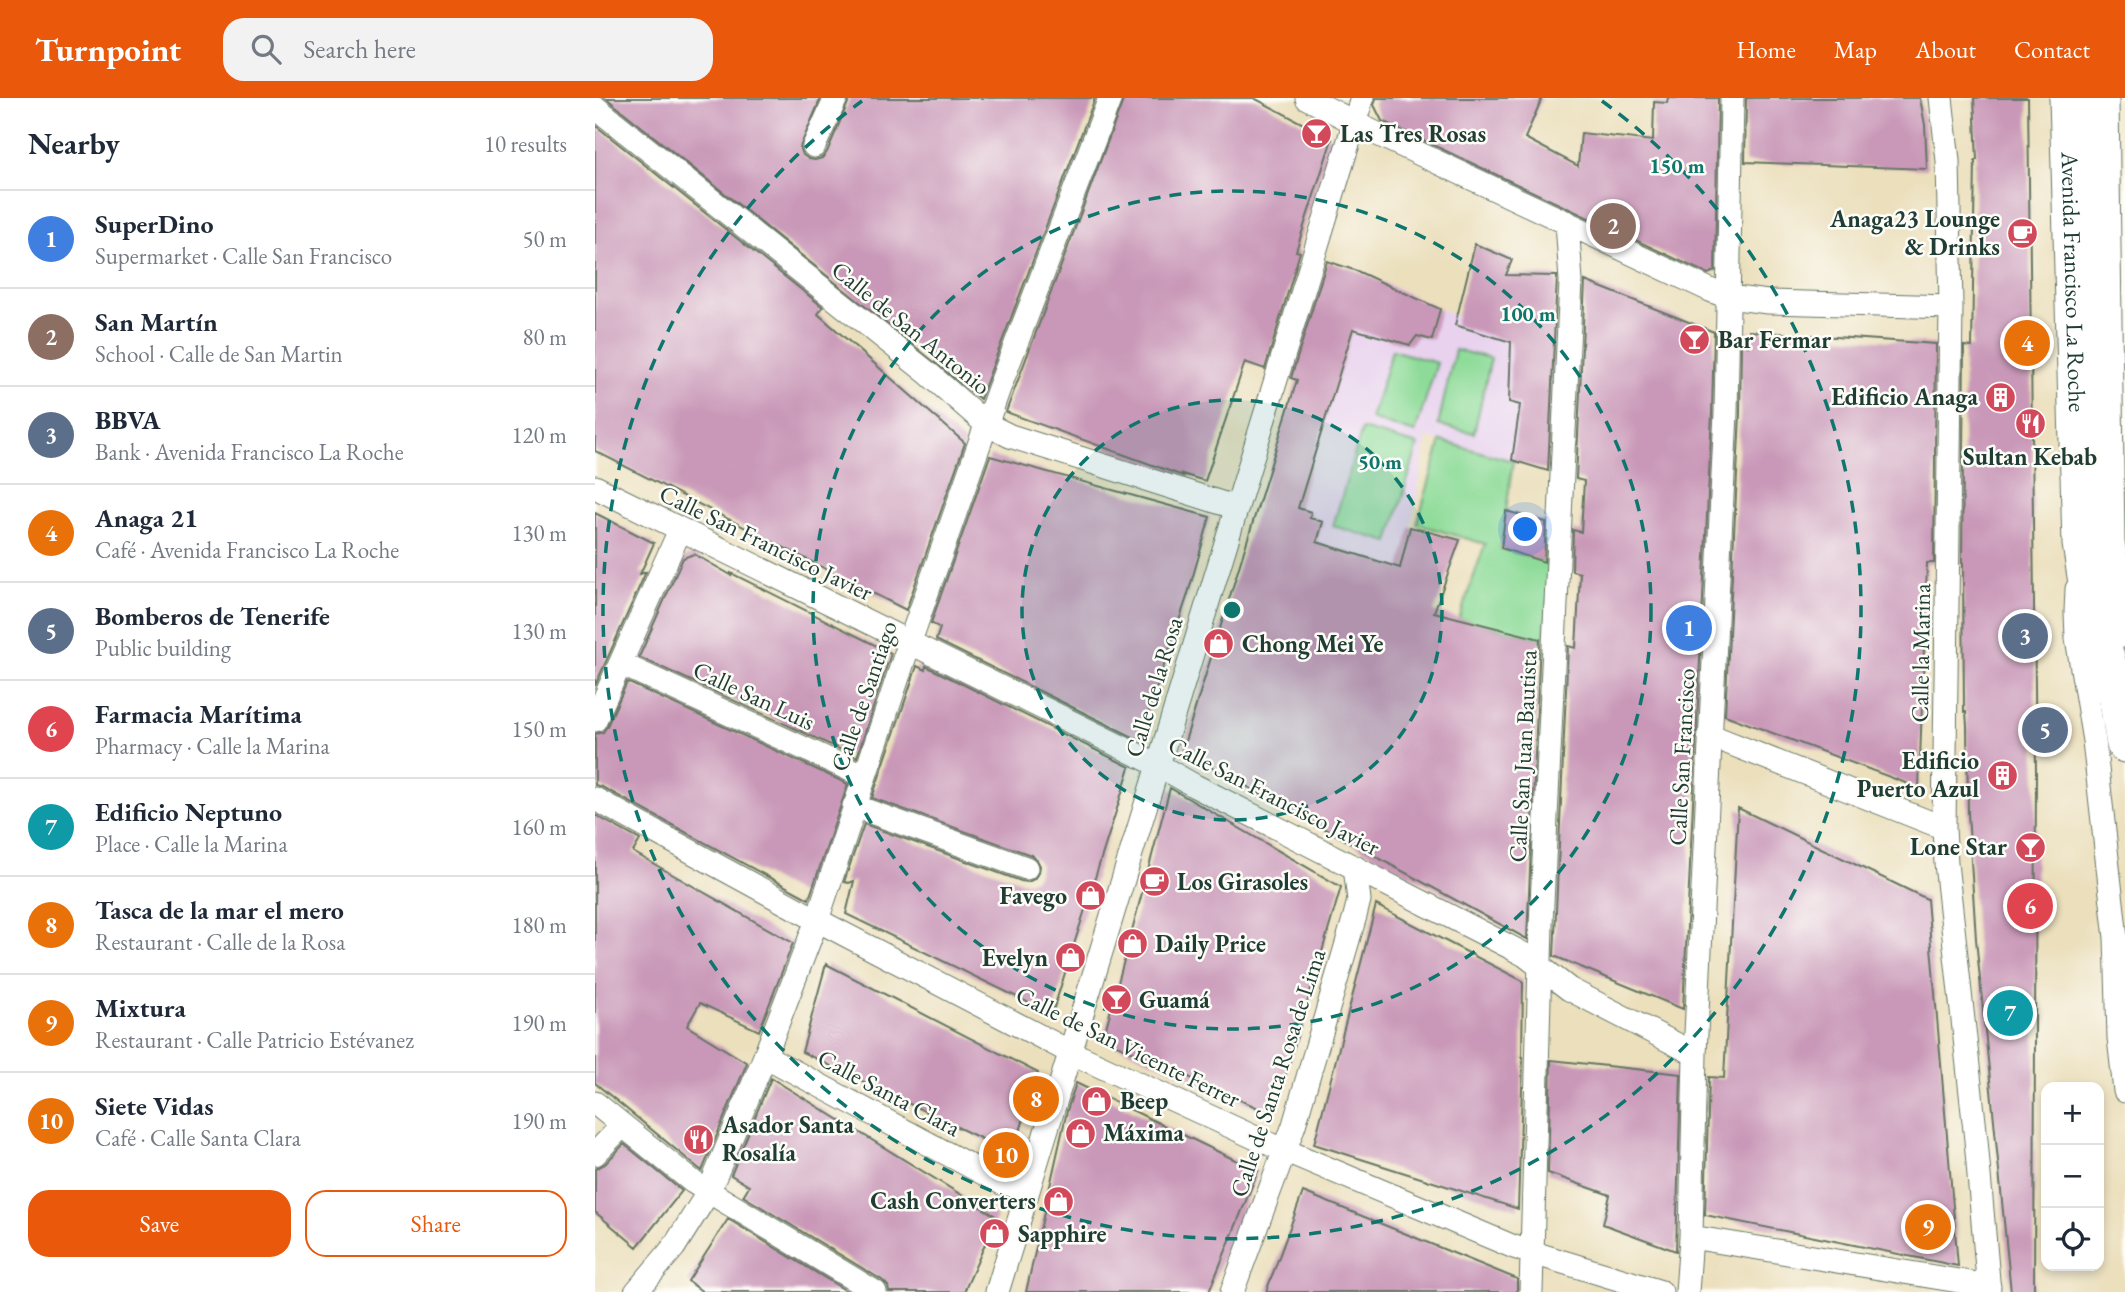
<!DOCTYPE html>
<html lang="en">
<head>
<meta charset="utf-8">
<style>
	body { margin:0; font-family:"EB Garamond",serif; background:#f2f2f3; color:#1f2937 }
	.controls { position:absolute; right:21px; bottom:21px; display:grid; overflow:hidden; border-radius:14px; box-shadow:0 4px 10px #0003 }
	.controls button { width:63px; height:63px; display:grid; place-items:center; padding:0; border:0; border-bottom:2px solid #e0e1e3; background:#fff; color:#1f2937; font:35px sans-serif }
	.you { position:absolute; left:931px; top:432px; width:24px; height:24px; margin:-18px; border:5px solid #fff; border-radius:50%; background:#1a73e8; box-shadow:0 0 0 10px #1a73e833 }
	.badge { display:grid; place-items:center; width:46px; height:46px; border-radius:50%; background:#ea580c; color:#fff; font-size:23px; font-weight:700 }
	.pin { position:absolute; translate:-50% -50%; border:4px solid #fff; box-shadow:0 2px 7px #0006 }
	.list { margin:0; padding:0; list-style:none }
	h2 { display:flex; justify-content:space-between; align-items:center; height:91px; margin:0; padding:0 28px; font-size:30px }
	h2 small { font-size:23px; font-weight:400; color:#747a83 }
	.list li { display:grid; grid-template-columns:46px 1fr auto; gap:21px; align-items:center; box-sizing:border-box; height:98px; padding:0 28px; border-top:2px solid #e0e1e3 }
	.list b { display:block; font-size:26px; white-space:nowrap }
	.list p { margin:0; font-size:23px; white-space:nowrap; color:#747a83 }
	.list em { font-size:23px; font-style:normal; color:#747a83 }
	.actions { display:flex; gap:14px; padding:21px 28px }
	.actions a { flex:1; padding:16px 0; border:2px solid #ea580c; border-radius:21px; text-align:center; font-size:24px; color:#ea580c }
	.actions .main { background:#ea580c; color:#fff }
	.icon { flex:none; width:38px; height:38px; fill:none; stroke:currentColor; stroke-width:2; stroke-linecap:round; stroke-linejoin:round }
	.map { position:relative; flex:none; width:1530px; height:1194px; overflow:hidden }
	header { display:flex; align-items:center; gap:42px; box-sizing:border-box; height:98px; padding:0 35px; background:#ea580c; color:#fff }
	header strong { font-size:33px }
	nav { display:flex; gap:38px; margin-inline-start:auto; font-size:24px }
	.search { width:490px; height:63px; background:#f2f2f3; display:flex; align-items:center; gap:18px; box-sizing:border-box; padding:0 24px; border-radius:21px; color:#747a83; font-size:26px }
	main { display:flex }
	aside { flex:1; background:#fff }
	.map>svg:first-child { display:block }
	.built { fill:#e8d2ee }
	.green { fill:#8edb99; stroke:#568c66; stroke-width:2 }
	.building { fill:#c998b8 }
	.lines { fill:none; stroke-linecap:round; stroke-linejoin:round }
	.street-casing { stroke:#667664; stroke-width:25 }
	.primary-casing { stroke:#667664; stroke-width:39 }
	.street { stroke:#fff; stroke-width:23 }
	.primary { stroke:#fff; stroke-width:37 }
	.ring { fill:none; stroke:#0f766e; stroke-width:3.5; stroke-dasharray:12 9 }
	.labels { text-anchor:middle; stroke-width:5; stroke-linejoin:round; paint-order:stroke }
	.poi-label { font-size:24px; font-weight:bold; fill:#1f3d34; stroke:#fdfcf7; text-anchor:start }
	.street-label { font-size:24px; fill:#1f3d34; stroke:#fdfcf7 }
	.centre { fill:#0f766e; stroke:#fdfcf7; stroke-width:3.5 }
	.ring-label { font-size:21px; text-anchor:middle; font-weight:bold; fill:#0f766e; stroke:#fdfcf7; stroke-width:5; stroke-linejoin:round; paint-order:stroke }
</style>
</head>
<body>
<header>
<strong>Turnpoint</strong>
<div class="search"><svg class="icon" aria-label="search" viewBox="0 0 24 24"><circle cx="10" cy="10" r="6"/><path d="M15 15l6 6"/></svg>Search here</div>
<nav><a>Home</a><a>Map</a><a>About</a><a>Contact</a></nav>
</header>
<main>
<aside>
<h2>Nearby<small>10 results</small></h2>
<ul class="list">
<li><span class="badge" style="background:#3f7fe0">1</span><div><b>SuperDino</b><p>Supermarket · Calle San Francisco</p></div><em>50 m</em></li>
<li><span class="badge" style="background:#8d6e63">2</span><div><b>San Martín</b><p>School · Calle de San Martin</p></div><em>80 m</em></li>
<li><span class="badge" style="background:#5c6f8a">3</span><div><b>BBVA</b><p>Bank · Avenida Francisco La Roche</p></div><em>120 m</em></li>
<li><span class="badge" style="background:#e8710a">4</span><div><b>Anaga 21</b><p>Café · Avenida Francisco La Roche</p></div><em>130 m</em></li>
<li><span class="badge" style="background:#5c6f8a">5</span><div><b>Bomberos de Tenerife</b><p>Public building</p></div><em>130 m</em></li>
<li><span class="badge" style="background:#e0444e">6</span><div><b>Farmacia Marítima</b><p>Pharmacy · Calle la Marina</p></div><em>150 m</em></li>
<li><span class="badge" style="background:#0f9aa8">7</span><div><b>Edificio Neptuno</b><p>Place · Calle la Marina</p></div><em>160 m</em></li>
<li><span class="badge" style="background:#e8710a">8</span><div><b>Tasca de la mar el mero</b><p>Restaurant · Calle de la Rosa</p></div><em>180 m</em></li>
<li><span class="badge" style="background:#e8710a">9</span><div><b>Mixtura</b><p>Restaurant · Calle Patricio Estévanez</p></div><em>190 m</em></li>
<li><span class="badge" style="background:#e8710a">10</span><div><b>Siete Vidas</b><p>Café · Calle Santa Clara</p></div><em>190 m</em></li>
</ul>
<div class="actions"><a class="main">Save</a><a>Share</a></div>
</aside>
<div class="map">
<svg width="1530" height="1194" viewBox="0 0 1530 1194">
	<rect width="100%" height="100%" fill="#fdfcf7"/>
	<filter id="ink" filterUnits="userSpaceOnUse"><feTurbulence type="fractalNoise" baseFrequency=".0143" numOctaves="2"/><feDisplacementMap in="SourceGraphic" scale="14" xChannelSelector="R" yChannelSelector="G"/><feConvolveMatrix kernelMatrix="1 2 1 2 8 2 1 2 1" color-interpolation-filters="sRGB"/></filter>
	<filter id="wash" filterUnits="userSpaceOnUse"><feTurbulence type="fractalNoise" baseFrequency=".00686" numOctaves="4" result="noise"/><feDisplacementMap in="SourceGraphic" scale="28" xChannelSelector="R" yChannelSelector="G"/><feGaussianBlur stdDeviation="1.57" result="paint"/><feColorMatrix in="noise" values="0 0 0 0 0 0 0 0 0 0 0 0 0 0 0 0 0 1.4 0 .05"/><feComposite in="paint" operator="in"/></filter>
	<g filter="url(#wash)">
		<rect width="100%" height="100%" fill="#ebdfbc"/>
		<!-- built -->
		<path class="built" d="M880 146 887 149 882 162 896 168 901 154 918 161 912 174 918 177 956 178 950 372 832 340 816 429 865 442 842 507 832 503 818 545 637 490 738 165 762 173 806 192 862 219Z"/>
		<!-- green -->
		<path class="green" d="M797 252 842 265 820 335 776 321Z
			M860 252 896 260 879 335 843 327Z
			M767 331 823 347 794 444 738 428Z
			M846 343 918 363 906 450 957 466 949 542 864 521 890 446 822 426Z"/>
		<g id="blocks">
			<!-- building -->
			<path class="building" d="M11 0H226L205 49 208 57 214 61 220 62 227 60 232 54 255 0H500L385 301Z
				M529 0H659L737 41 701 153 705 154 670 271 650 264 610 383 587 376 588 378 411 314Z
				M781 0H947L930 40 983 68 986 35 1058 43 1059 4 1072 5 1073 0H1123L1120 173 1113 176 787 23 779 7Z
				M1151 0H1325L1330 27 1332 71 1150 64Z
				M1379 0H1433L1441 674 1439 1194H1416L1381 841 1373 715 1372 628 1371 614H1369L1368 465H1367L1369 248 1377 249 1378 189 1380 62H1382Z
				M0 27 228 209 223 216 370 345 311 512 0 353Z
				M880 146 917 162 911 177 962 178 953 373 917 362 925 307 914 304 916 244 860 227Z
				M732 163 762 173 845 211 837 242 822 238 815 247 758 231 703 410 716 414 715 420 728 424 722 444 805 470 815 429 865 442 839 514 945 541 932 841 587 653 702 282 696 280Z
				M990 183 1119 234 1117 315 1088 911 959 858 973 548 981 550 985 475 977 473 978 432 986 434 989 383 981 381Z
				M1154 233 1341 246 1339 465H1332L1324 690 1130 617 1145 316 1146 245 1153 248Z
				M395 358 615 419 592 499 544 642 341 542 345 530 336 525Z
				M911 413 951 424 949 464 906 450Z
				M0 415 59 445 45 476 51 474 0 588Z
				M99 456 136 477V475L296 555 262 659 44 559 88 460Z
				M322 568 330 572 331 568 535 669 457 916 251 816 259 783 254 785 249 784 269 726 426 783 433 784 439 781 444 774 445 768 442 762 436 757 277 700Z
				M32 584 253 686 214 801 7 689 0 687V636L8 634 12 628Z
				M575 690 746 789 679 1017 508 941Z
				M1143 710 1332 801 1363 1168 1110 1117 1114 979 1129 980Z
				M0 717 45 742 38 754 198 845 164 933 105 905 92 928 152 965 107 1073 0 985Z
				M781 807 928 883 927 959H928L923 1111 719 1046Z
				M231 866 443 975 418 1056 207 954Z
				M956 962 1086 976 1081 1153 1008 1126 1015 1097 953 1075Z
				M176 980 402 1119 369 1194H294L293 1188 287 1182 148 1098 154 1088 136 1077Z
				M481 985 663 1073 614 1194H431L472 1013Z
				M29 1046 87 1093 42 1149 0 1114V1071L10 1066Z
				M708 1094 922 1181V1194H671Z
				M133 1121 253 1194H108L93 1183Z"/>
		</g>
	</g>
	<g filter="url(#ink)">
		<use href="#blocks" fill-opacity="0" stroke="#667664" stroke-width="2"/>
		<g class="lines">
			<defs>
				<path id="street" d="M712 0 776 33 1115 192 1133 199 1173 204 1356 209
					M1346 0 1353 63 1356 209 1349 730 1351 765 1381 1042 1394 1194
					M0 9 334 276 391 326 415 338 642 410
					M219 48 241 0
					M0 389 563 667 600 688 913 848 930 857 974 891 1100 956
					M1482 491 1481 514 1482 540 1499 643 1514 778 1521 840 1524 940 1530 993
					M26 566 269 678
					M0 622 85 432
					M1114 637 1349 730
					M0 701 222 822 475 954 663 1041 919 1149 1066 1194
					M259 708 431 770
					M170 958 431 1098
					M0 1005 98 1084 280 1194
					M0 1056 27 1028
					M1096 1139 1394 1188
					M41 1194 79 1149 114 1093 170 958 222 822 314 546 403 293 515 0
					M402 1194 767 0
					M637 1194 699 1027 760 818 764 802 760 769
					M936 1194 946 827 976 183 972 124
					M1092 1194 1096 1139 1100 956 1131 315 1137 0"/>
				<g id="primary">
					<path id="s1" d="M1473 0 1486 446 1495 504 1522 598 1530 646"/>
					<path d="M1505 0 1511 445 1520 496 1530 531"/>
				</g>
			</defs>
			<!-- street casing -->
			<use href="#street" class="street-casing"/>
			<!-- primary casing -->
			<use href="#primary" class="primary-casing"/>
			<!-- street -->
			<use href="#street" class="street"/>
			<!-- primary -->
			<use href="#primary" class="primary"/>
		</g>
	</g>
	<!-- distance rings -->
	<circle cx="637" cy="512" r="210" fill="#0f766e" fill-opacity=".12"/>
	<g class="ring">
		<circle cx="637" cy="512" r="210"/>
		<circle cx="637" cy="512" r="419"/>
		<path d="M1007 3A629 629 0 1 1 267 3"/>
	</g>
	<!-- icons -->
	<defs>
		<symbol id="bar-disc" viewBox="-11 -11 22 22"><circle r="9.5" fill="#d1495b" stroke="#fdfcf7"/><path d="M-6-5H6L.8 .8V4.5H3.5V6h-7V4.5H-.8V.8Z" fill="#fff"/></symbol>
		<symbol id="cafe-disc" viewBox="-11 -11 22 22"><circle r="9.5" fill="#d1495b" stroke="#fdfcf7"/><path d="M-5.5-4.5H6V0H3Q3 3.5 0 3.5H-2.5Q-5.5 3.5-5.5 0ZM3-3.2v2h1.7v-2ZM-6 4.5H4V6H-6Z" fill="#fff"/></symbol>
		<symbol id="building-disc" viewBox="-11 -11 22 22"><circle r="9.5" fill="#d1495b" stroke="#fdfcf7"/><path d="M-4-6H4V6H1V3H-1V6H-4ZM-2.5-4.3h1.7v1.8h-1.7ZM.8-4.3h1.7v1.8H.8ZM-2.5-1h1.7V.8h-1.7ZM.8-1h1.7V.8H.8Z" fill="#fff"/></symbol>
		<symbol id="restaurant-disc" viewBox="-11 -11 22 22"><circle r="9.5" fill="#d1495b" stroke="#fdfcf7"/><path d="M-5-6h1v4h1v-4h1v4h1v-4h1v5L-1.5 .5V6h-2V.5L-5-1ZM5-6V6H3V1.5H1.5Q1.5-4 5-6Z" fill="#fff"/></symbol>
		<symbol id="shop-disc" viewBox="-11 -11 22 22"><circle r="9.5" fill="#d1495b" stroke="#fdfcf7"/><path d="M-5-2.5h2.3a2.7 3.5 0 0 1 5.4 0H5L5.5 6h-11ZM-1.5-2.5h3a1.5 2.3 0 0 0-3 0Z" fill="#fff"/></symbol>
	</defs>
	<g fill-rule="evenodd">
		<use href="#bar-disc" x="704" y="18" width="35" height="35"/>
		<use href="#cafe-disc" x="1410" y="118" width="35" height="35"/>
		<use href="#bar-disc" x="1082" y="224" width="35" height="35"/>
		<use href="#building-disc" x="1388" y="282" width="35" height="35"/>
		<use href="#restaurant-disc" x="1418" y="308" width="35" height="35"/>
		<use href="#shop-disc" x="606" y="528" width="35" height="35"/>
		<use href="#building-disc" x="1390" y="660" width="35" height="35"/>
		<use href="#bar-disc" x="1418" y="732" width="35" height="35"/>
		<use href="#cafe-disc" x="542" y="766" width="35" height="35"/>
		<use href="#shop-disc" x="478" y="780" width="35" height="35"/>
		<use href="#shop-disc" x="520" y="828" width="35" height="35"/>
		<use href="#shop-disc" x="458" y="842" width="35" height="35"/>
		<use href="#bar-disc" x="504" y="884" width="35" height="35"/>
		<use href="#shop-disc" x="484" y="986" width="35" height="35"/>
		<use href="#shop-disc" x="468" y="1018" width="35" height="35"/>
		<use href="#restaurant-disc" x="86" y="1024" width="35" height="35"/>
		<use href="#shop-disc" x="446" y="1086" width="35" height="35"/>
		<use href="#shop-disc" x="382" y="1118" width="35" height="35"/>
	</g>
	<g class="labels">
		<!-- poi labels -->
		<g class="poi-label">
			<text x="745" y="44">Las Tres Rosas</text>
			<text x="1405" y="129" text-anchor="end">Anaga23 Lounge<tspan x="1405" dy="28">&amp; Drinks</tspan></text>
			<text x="1123" y="250">Bar Fermar</text>
			<text x="1383" y="307" text-anchor="end">Edificio Anaga</text>
			<text x="1435" y="367" text-anchor="middle">Sultan Kebab</text>
			<text x="647" y="554">Chong Mei Ye</text>
			<text x="1384" y="671" text-anchor="end">Edificio<tspan x="1384" dy="28">Puerto Azul</tspan></text>
			<text x="1412" y="757" text-anchor="end">Lone Star</text>
			<text x="582" y="792">Los Girasoles</text>
			<text x="472" y="806" text-anchor="end">Favego</text>
			<text x="560" y="854">Daily Price</text>
			<text x="453" y="868" text-anchor="end">Evelyn</text>
			<text x="544" y="910">Guamá</text>
			<text x="525" y="1011">Beep</text>
			<text x="127" y="1035">Asador Santa<tspan x="127" dy="28">Rosalía</tspan></text>
			<text x="508" y="1043">Máxima</text>
			<text x="441" y="1111" text-anchor="end">Cash Converters</text>
			<text x="423" y="1144">Sapphire</text>
		</g>
		<!-- street labels -->
		<g class="street-label">
			<text dy="8" stroke="none"><textPath href="#s1" startOffset="184">Avenida Francisco La Roche</textPath></text>
			<text transform="translate(316 230) rotate(39)" y="8">Calle de San Antonio</text>
			<text transform="translate(171 445) rotate(26)" y="8">Calle San Francisco Javier</text>
			<text transform="translate(1326 555) rotate(-89)" y="8">Calle la Marina</text>
			<text transform="translate(559 589) rotate(-73)" y="8">Calle de la Rosa</text>
			<text transform="translate(159 598) rotate(25)" y="8">Calle San Luis</text>
			<text transform="translate(269 598) rotate(-71)" y="8">Calle de Santiago</text>
			<text transform="translate(928 658) rotate(-87)" y="8">Calle San Juan Bautista</text>
			<text transform="translate(1087 659) rotate(-87)" y="8">Calle San Francisco</text>
			<text transform="translate(679 698) rotate(27)" y="8">Calle San Francisco Javier</text>
			<text transform="translate(533 949) rotate(26)" y="8">Calle de San Vicente Ferrer</text>
			<text transform="translate(683 975) rotate(-72)" y="8">Calle de Santa Rosa de Lima</text>
			<text transform="translate(294 995) rotate(28)" y="8">Calle Santa Clara</text>
		</g>
	</g>
	<circle cx="637" cy="512" r="10" class="centre"/>
	<g class="ring-label">
		<text x="1082" y="75">150 m</text>
		<text x="933" y="223">100 m</text>
		<text x="785" y="371">50 m</text>
	</g>
</svg>
<div class="controls">
<button>+</button>
<button>−</button>
<button><svg class="icon" aria-label="locate" viewBox="0 0 24 24"><circle cx="12" cy="12" r="6"/><path d="M12 2v4M12 18v4M2 12h4M18 12h4"/></svg></button>
</div>
<div class="you"></div>
<div class="pin badge" style="left:1094px;top:530px;background:#3f7fe0">1</div>
<div class="pin badge" style="left:1018px;top:128px;background:#8d6e63">2</div>
<div class="pin badge" style="left:1430px;top:538px;background:#5c6f8a">3</div>
<div class="pin badge" style="left:1432px;top:245px;background:#e8710a">4</div>
<div class="pin badge" style="left:1450px;top:632px;background:#5c6f8a">5</div>
<div class="pin badge" style="left:1435px;top:808px;background:#e0444e">6</div>
<div class="pin badge" style="left:1415px;top:915px;background:#0f9aa8">7</div>
<div class="pin badge" style="left:441px;top:1001px;background:#e8710a">8</div>
<div class="pin badge" style="left:1333px;top:1129px;background:#e8710a">9</div>
<div class="pin badge" style="left:411px;top:1057px;background:#e8710a">10</div>
</div>
</main>
</body>
</html>
